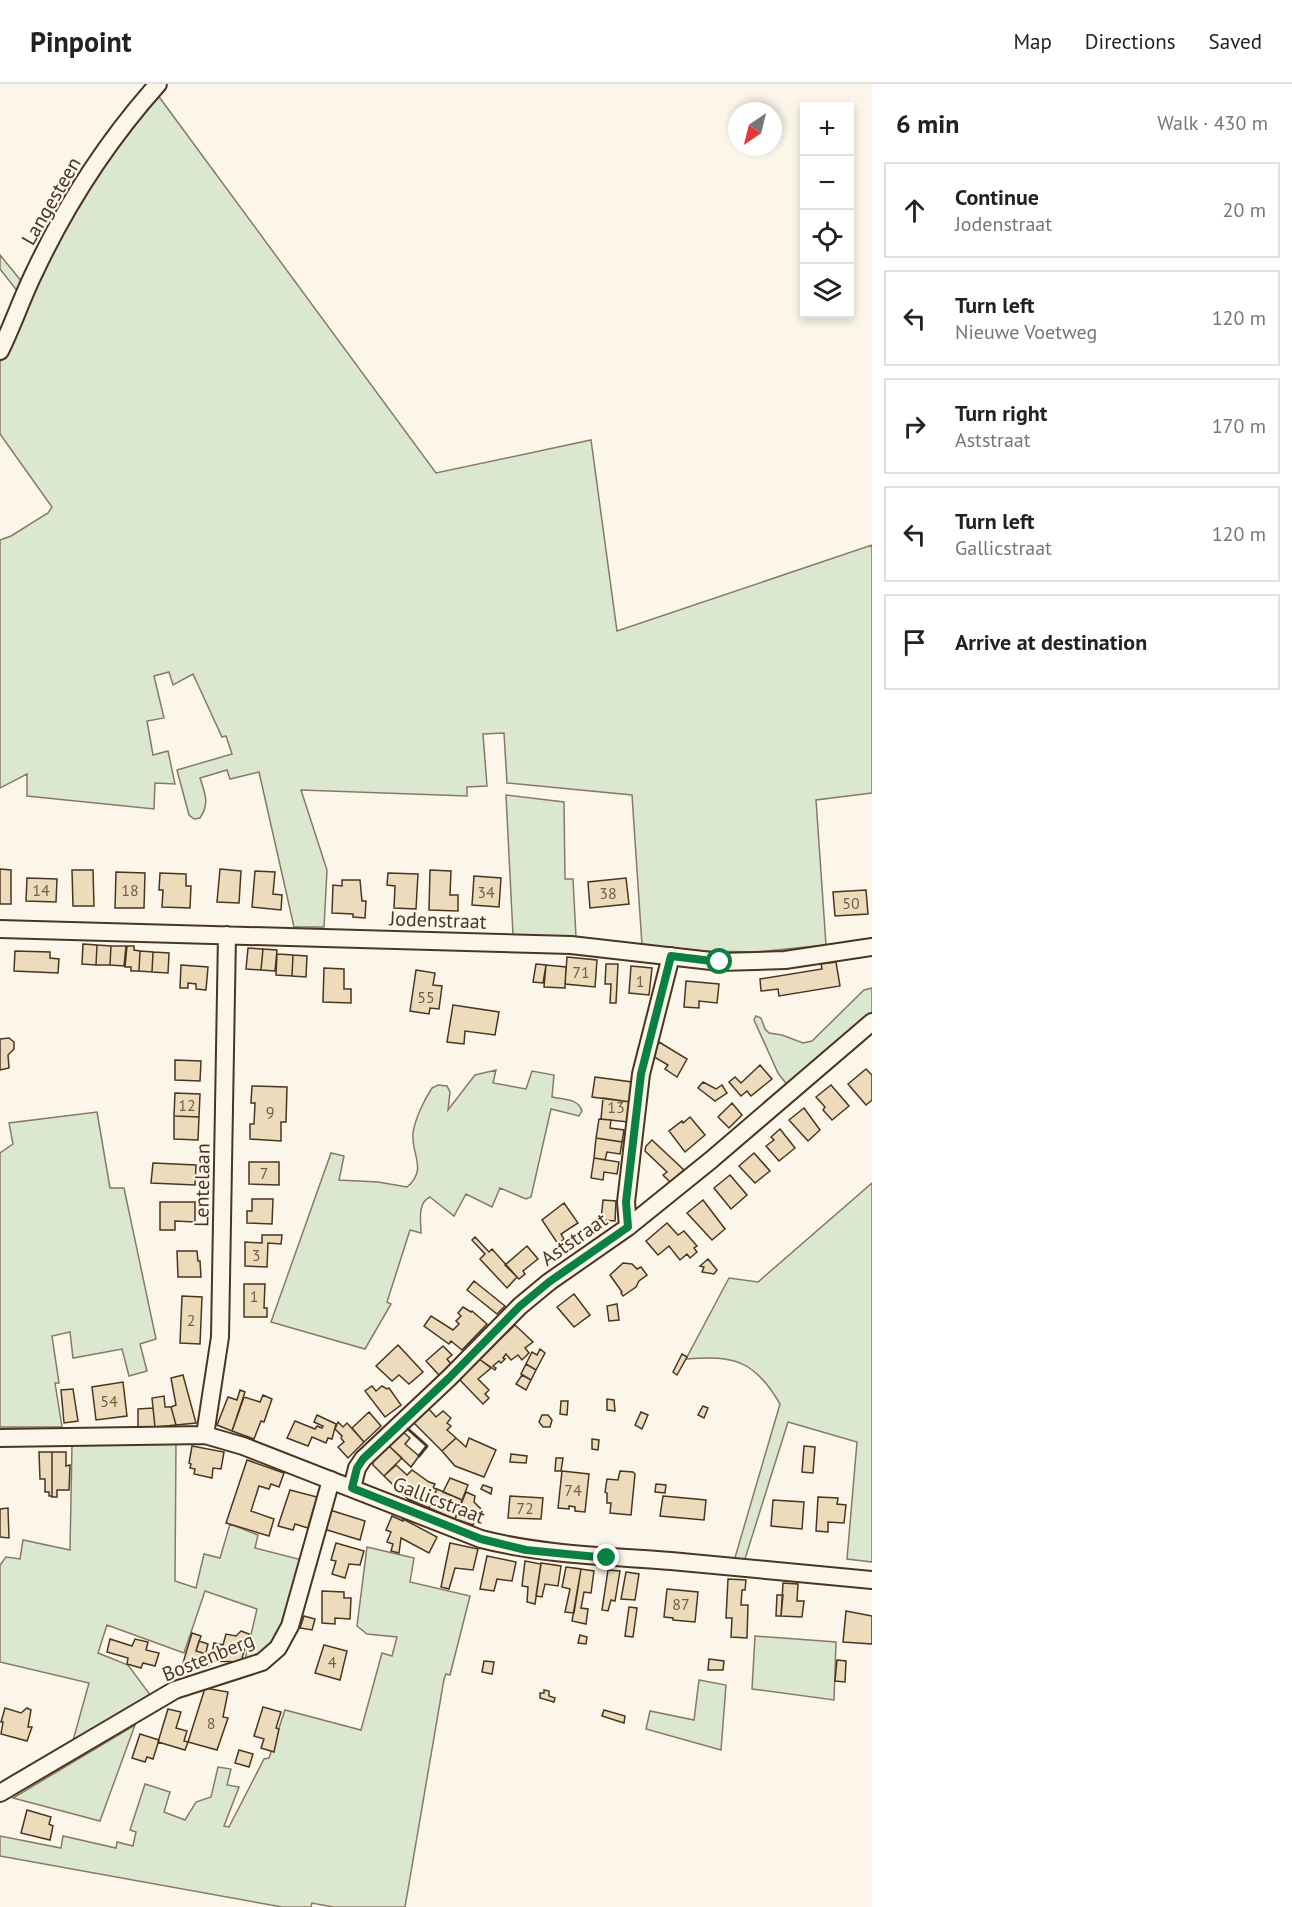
<!DOCTYPE html>
<html lang="en">
<head>
<meta charset="utf-8">
<style>
	body { margin:0; font-family:"PT Sans",sans-serif; background:#f2f2f2; color:#222 }
	.controls { position:absolute; right:18px; top:18px; display:grid; overflow:hidden; border-radius:0px; box-shadow:0 3px 9px #0003 }
	.controls button { width:54px; height:54px; display:grid; place-items:center; padding:0; border:0; border-bottom:2px solid #e0e0e0; background:#fff; color:#222; font:30px sans-serif }
	.compass { position:absolute; left:728px; top:18px; width:54px; height:54px; border-radius:50%; background:#fff; box-shadow:0 3px 9px #0003; rotate:215deg }
	.stop { position:absolute; width:18px; height:18px; margin:-14px; border:4px solid #0b8043; border-radius:50%; background:#fff }
	.stop.end { background:#0b8043; border-color:#fff; box-shadow:0 2px 6px #0008 }
	.list { margin:0; padding:0; list-style:none }
	h2 { display:flex; justify-content:space-between; align-items:center; height:78px; margin:0; padding:0 24px; font-size:26px }
	h2 small { font-size:20px; font-weight:400; color:#767676 }
	.list li { display:grid; grid-template-columns:39px 1fr auto; gap:18px; align-items:center; box-sizing:border-box; height:96px; margin:0 12px 12px; padding:0 12px; border:2px solid #e0e0e0; border-radius:0px }
	.list b { display:block; font-size:22px; white-space:nowrap }
	.list p { margin:0; font-size:20px; white-space:nowrap; color:#767676 }
	.list em { font-size:20px; font-style:normal; color:#767676 }
	.icon { flex:none; width:33px; height:33px; fill:none; stroke:currentColor; stroke-width:2; stroke-linecap:round; stroke-linejoin:round }
	.map { position:relative; flex:none; width:872px; height:1823px; overflow:hidden }
	header { display:flex; align-items:center; gap:36px; box-sizing:border-box; height:84px; padding:0 30px; background:#fff; border-bottom:2px solid #e0e0e0 }
	header strong { font-size:28px }
	nav { display:flex; gap:33px; margin-inline-start:auto; font-size:21px }
	main { display:flex }
	aside { flex:1; background:#fff }
	.map>svg:first-child { display:block }
	.green { fill:#dce7d0; stroke:#887966; stroke-width:1.5 }
	.building { fill:#ecdcbc; stroke:#4a3520; stroke-width:1.5 }
	.lines { fill:none; stroke-linecap:round; stroke-linejoin:round }
	.minor-casing { stroke:#4a3520; stroke-width:20 }
	.minor { stroke:#fbf6e9; stroke-width:16 }
	.wall { stroke:#4a3520; stroke-width:3 }
	.route { stroke:#0b8043; stroke-width:8 }
	.labels { text-anchor:middle; stroke-width:4.5; stroke-linejoin:round; paint-order:stroke }
	.number-label { font-size:16px; fill:#725f47 }
	.street-label { font-size:20px; fill:#4a3520; stroke:#fbf6e9 }
</style>
</head>
<body>
<header>
<strong>Pinpoint</strong>
<nav><a>Map</a><a>Directions</a><a>Saved</a></nav>
</header>
<main>
<div class="map">
<svg width="872" height="1823" viewBox="0 0 872 1823">
	<rect width="100%" height="100%" fill="#fbf6e9"/>
	<!-- green -->
	<path class="green" d="M157 10 436 389 591 356 617 547 872 461V709L816 716 826 861 756 868 704 867 642 861 632 711 507 699 504 649 483 650 487 702 467 703V712L301 706 327 786 324 843H294L259 688 230 695 227 686 200 694C205 710 210 719 200 734L194 735 189 731 177 686 232 670 226 652 222 653 193 590 173 601 169 588 154 592 164 634 147 637 153 671 168 667 175 700 155 699 154 725 27 712V690L0 704V456L11 452 48 429 52 423 0 350V278L45 180 84 109Z
		M0 171 23 199 18 208 0 185Z
		M506 711 564 718 565 795H573L576 853 513 851Z
		M872 904V928L788 1002 778 989 754 936 756 932 761 934 765 945 769 949 782 951 803 959 812 957 864 906Z
		M496 986 493 999 526 1005 532 987 554 991 552 1013C564 1016 578 1014 582 1027L579 1032 551 1025 531 1113 526 1115 500 1104 492 1123 466 1110 454 1132 430 1113C417 1119 421 1136 421 1149L410 1146 387 1218 391 1220 365 1265 271 1238 331 1069 344 1072 339 1096 378 1098 407 1103C428 1085 411 1071 413 1049 415 1035 424 1016 432 1004L438 1001 447 1002 450 1008 448 1026 475 991Z
		M97 1028 110 1104H124L156 1255 140 1260 147 1287 129 1292 122 1265 73 1274 70 1248 52 1252 59 1299H55L62 1343H0V1069L13 1060 9 1039Z
		M872 1099V1478L847 1475 857 1358 788 1338 744 1478 734 1477 780 1320C755 1277 735 1271 686 1275L729 1194 758 1198Z
		M176 1358 175 1497 196 1504 204 1470 220 1474 230 1440 258 1451 255 1464 302 1476C294 1506 288 1547 262 1567 257 1571 251 1573 245 1576L257 1525 205 1507 184 1569 107 1541 98 1569 128 1581 151 1612 72 1660 89 1599 0 1578V1481L6 1473 20 1475 23 1456 70 1466 72 1360Z
		M367 1463 414 1474 410 1498 470 1512 450 1591 446 1590 444 1595 405 1823H333L312 1819 311 1823H282L0 1772V1752L61 1764 63 1752 116 1764 117 1758 133 1762 136 1748 130 1746 145 1700 170 1708 164 1728 185 1736 196 1718 211 1713 218 1683 231 1685 227 1701 239 1703 224 1742 229 1743 264 1675 269 1674 285 1626 361 1646 382 1569 392 1572 397 1553 367 1550 357 1542Z
		M755 1552 836 1558 834 1616 752 1605Z
		M699 1596 726 1601 721 1666 646 1645 650 1627 694 1636Z
		M135 1641 100 1737 13 1714Z"/>
	<!-- building -->
	<path class="building" d="M0 785 11 786V820H0Z
		M220 785 241 787 239 819 217 818Z
		M72 786H93L94 822H73Z
		M430 786 451 787 450 811H458V827L429 826Z
		M255 787 275 788 273 810 282 811 281 826 252 823Z
		M116 788 145 789 144 824H115Z
		M160 789 186 790V802H191L190 824 162 823 163 806H159Z
		M388 789 418 790 416 825 394 824 395 802 387 801Z
		M474 792 501 794 499 823 472 821Z
		M27 794 57 795 56 818 26 817Z
		M626 794 629 820 590 824 588 798Z
		M342 796H360L362 817H366L365 834 353 833V830L332 829 333 801 342 802Z
		M866 806 868 830 835 832 833 808Z
		M83 860 97 861 96 881 82 880Z
		M97 861 111 862 110 881H96Z
		M111 862H126L124 882 110 881Z
		M127 862H134V866L140 867 139 887H131V883H125Z
		M248 864 263 865 261 886 246 885Z
		M263 865 277 866 275 887 261 886Z
		M15 867 50 868V874L59 875 58 889 14 887Z
		M140 867 153 868 152 888 139 887Z
		M153 868 169 869 168 889 152 888Z
		M277 870 293 871 292 892 276 891Z
		M293 871 307 872 306 893 292 892Z
		M567 873 597 876 595 903 565 900Z
		M836 878 840 902 779 912 778 905 761 907 760 895 822 885 821 880Z
		M536 880 546 881 543 899 533 898Z
		M606 880H618L616 919H610L611 900H605Z
		M181 881 208 883 206 906 196 905V900L188 899V904H180Z
		M546 881 566 883 565 904 544 903Z
		M631 882 652 884 649 911 629 909Z
		M324 884 344 885V905H351V919L323 918Z
		M416 886 435 889 433 901 442 902 439 925 430 924 429 930 410 927Z
		M686 897 719 900 717 919 699 917V924L684 923Z
		M453 921 499 928 495 951 465 947 464 960 447 958Z
		M9 954 14 958V965L8 971 9 984 0 986V955Z
		M659 958 687 975 677 993 665 985 668 981 651 971Z
		M175 976 201 977 200 997 175 996Z
		M760 981 772 995 751 1012 747 1007 741 1012 729 998 735 993 741 999Z
		M866 985 872 991V1016L866 1021 848 1000Z
		M595 993 632 998 630 1018 592 1013Z
		M703 998 716 1005 722 1001 727 1009 715 1017 698 1004Z
		M831 1001 849 1022 832 1036 823 1026 825 1023 816 1013Z
		M252 1002 287 1003 286 1038H281V1057L250 1055V1040H254L255 1019H251Z
		M175 1009 200 1010 199 1033 174 1032Z
		M603 1014 630 1018 628 1038 601 1035Z
		M732 1019 742 1031 729 1044 718 1033Z
		M804 1024 820 1046 808 1057 789 1036Z
		M174 1032 199 1033 198 1056 174 1055Z
		M690 1033 705 1051 685 1068 669 1047 682 1037 683 1039Z
		M599 1035 611 1036 610 1044 624 1046 622 1058 596 1054Z
		M780 1045 795 1064 779 1077 766 1062 774 1056 771 1053Z
		M596 1054 622 1058 620 1070 607 1068 605 1076 594 1074Z
		M652 1056 684 1086 670 1098 663 1091 667 1088 645 1067 646 1062Z
		M754 1069 770 1087 755 1099 739 1082Z
		M594 1074 619 1078 617 1090 604 1088 603 1096 591 1094Z
		M249 1078H279V1101L249 1100Z
		M153 1079 196 1081 195 1101 151 1099Z
		M730 1091 747 1111 731 1125 714 1104Z
		M252 1115H273L272 1140 247 1139V1127H252Z
		M603 1116 616 1117 615 1137 601 1136Z
		M703 1116 725 1145 712 1156 687 1129Z
		M160 1118H195V1138L175 1137V1146H160Z
		M564 1119 578 1139 561 1150 564 1155 558 1160 542 1136Z
		M667 1139 678 1151 684 1147 697 1162 694 1164 697 1168 690 1174 687 1170 680 1176 669 1162 658 1171 646 1157Z
		M262 1151H282L281 1160 268 1159 267 1183 245 1182V1158L262 1159Z
		M475 1153 489 1168 492 1165 517 1193 507 1204 480 1175 485 1170 472 1156Z
		M527 1162 538 1175 523 1187 525 1190 519 1195 505 1181Z
		M177 1167H197L198 1177H200L201 1193H178Z
		M708 1175 717 1186 714 1190 702 1188 704 1183 700 1182Z
		M623 1179 632 1180 637 1185 641 1183 647 1191 639 1197 636 1203 623 1212 621 1209 622 1208 610 1191Z
		M474 1197 505 1222 497 1230 467 1206Z
		M244 1200H265L264 1224H267V1233H244Z
		M574 1210 590 1231 574 1243 557 1223Z
		M182 1212 202 1213 200 1260 180 1259Z
		M617 1220 619 1236 609 1237 607 1222Z
		M463 1223 471 1228 472 1227 487 1240 462 1266 451 1257 449 1260 424 1242 431 1232 453 1246 459 1240 456 1237 461 1232 458 1229Z
		M515 1241 533 1258 525 1264 529 1269 522 1276 518 1271 511 1276 506 1270 503 1274 505 1275 501 1279 499 1277 493 1282 496 1284 495 1286 479 1275Z
		M398 1261 423 1288 409 1300 399 1291 392 1297 376 1282Z
		M443 1262 452 1271 447 1275 452 1281 439 1291 426 1277Z
		M540 1265 545 1269 536 1286 526 1280 532 1268 537 1271Z
		M682 1270 687 1273 677 1291 673 1288Z
		M479 1275 491 1284 478 1295 489 1306 485 1310 489 1314 483 1320 459 1295Z
		M526 1280 536 1286 531 1296 521 1290Z
		M183 1291 196 1339 176 1341 171 1323 176 1321 171 1294Z
		M522 1291 531 1296 526 1306 516 1300Z
		M123 1298 127 1332 96 1336 92 1303Z
		M372 1302 376 1307 382 1302 387 1305 389 1304 401 1321 385 1333 365 1307Z
		M73 1305 78 1337 64 1339 61 1306Z
		M240 1306 245 1308 232 1347 217 1341 228 1313 237 1316Z
		M263 1311 272 1315 264 1338 261 1337 254 1355 232 1347 244 1313 260 1318Z
		M164 1312 165 1323H171L176 1341 155 1343 152 1314Z
		M607 1315 614 1316 615 1327 607 1326Z
		M561 1317H568L567 1331 560 1330Z
		M703 1322 708 1324 704 1334 698 1331Z
		M153 1324 155 1343H138V1325Z
		M428 1324 436 1333 443 1327 451 1334 447 1339 451 1342 447 1346 456 1354 442 1367 414 1339Z
		M369 1328 381 1342 364 1358 352 1344Z
		M641 1328 648 1331 642 1345 635 1341Z
		M317 1331 336 1340 332 1355 328 1354 326 1359 312 1353 308 1362 287 1354 295 1337 315 1345 317 1342 322 1344 323 1342 314 1338Z
		M542 1331H548L552 1336 550 1343H543L539 1338Z
		M338 1338 343 1343 347 1339 364 1358 348 1374 338 1363 344 1358 341 1354 342 1352 335 1345Z
		M403 1348 410 1354 405 1360 419 1372 411 1383 389 1362Z
		M456 1354 466 1363 469 1354 496 1366 484 1393 455 1382 442 1367Z
		M592 1355 599 1356 598 1366 592 1365Z
		M192 1362 224 1368 221 1385 213 1384 212 1394 194 1390 195 1385 190 1384 191 1380 189 1379Z
		M389 1362 402 1374 384 1392 373 1381V1378Z
		M804 1362 815 1363 813 1389 802 1388Z
		M39 1368H52V1412H49V1408H45V1395H40Z
		M52 1368H66V1382L70 1381 69 1406H57V1413H52Z
		M511 1370 527 1372 526 1379 510 1378Z
		M556 1374H563L561 1387H555Z
		M247 1376 284 1389 279 1403 271 1400 269 1405 259 1402 251 1427 274 1435 269 1452 226 1439Z
		M396 1381 407 1391 412 1386 429 1398 435 1400 433 1404 437 1405 429 1424 408 1415 384 1392Z
		M562 1387 589 1390 585 1428 575 1427V1423L569 1422V1425L558 1424Z
		M620 1387 633 1388 635 1390 631 1431 610 1429 611 1419H607V1409L605 1408 607 1395 618 1396Z
		M450 1394 468 1401 462 1416 443 1408Z
		M656 1400 666 1401 665 1409 655 1408Z
		M483 1401 492 1404 491 1410 481 1405Z
		M437 1405 462 1416 455 1435 429 1424Z
		M290 1406 317 1413 308 1444 295 1440 293 1446 278 1442Z
		M466 1408 475 1412 474 1418 481 1425 473 1441 455 1435Z
		M510 1412 543 1414 541 1435 508 1434Z
		M663 1412 706 1416 704 1436 660 1432Z
		M818 1413 838 1414 837 1420 846 1421 844 1439 828 1438V1448L816 1447Z
		M773 1416 804 1418 802 1445 771 1442Z
		M8 1424 9 1454 0 1453V1425Z
		M330 1426 365 1437 360 1456 324 1445Z
		M392 1432 403 1437V1435L437 1453 429 1469 401 1454 399 1469 391 1467 393 1460 387 1458 391 1448 386 1446Z
		M336 1459 364 1467 360 1481 349 1480 345 1494 332 1490 336 1477 331 1476Z
		M450 1459 478 1465 473 1486 455 1484 449 1505 441 1503Z
		M487 1472 516 1478 512 1497 497 1495 494 1507 480 1505Z
		M525 1477 541 1480 535 1520 527 1518 528 1503 522 1502Z
		M541 1479 561 1482 558 1502 545 1500 542 1513 536 1512Z
		M566 1483 581 1485 574 1529 565 1528 570 1505 562 1503Z
		M581 1485 594 1487 591 1509 584 1508 581 1524 588 1525 586 1540 572 1537Z
		M608 1486 620 1487 615 1517 611 1516 608 1527 602 1526Z
		M626 1488 639 1490 635 1516 621 1515Z
		M728 1495 746 1496 745 1506H742L741 1521H748L747 1554 731 1553 732 1534H726Z
		M783 1499 798 1500 797 1517H804L802 1533 781 1532Z
		M667 1505 698 1508 695 1538 673 1536V1534L664 1533Z
		M322 1507 344 1508V1514H351L350 1535 335 1534V1540L322 1539Z
		M777 1511H783L781 1532H776Z
		M629 1523 637 1524 633 1553 625 1552Z
		M846 1527 872 1532V1560L843 1558Z
		M304 1532 315 1535 312 1546 300 1544Z
		M241 1547 249 1550 241 1578 210 1577 214 1559 223 1561 226 1550 236 1552Z
		M192 1549 201 1552 196 1567 203 1569 198 1584 183 1579Z
		M580 1551 587 1553 586 1560 578 1559Z
		M110 1555 132 1562 135 1555 148 1558 146 1566 159 1569 155 1582 143 1579 141 1584 127 1580 128 1574 107 1568Z
		M199 1557 208 1560 206 1568 212 1571 209 1582 201 1584 198 1583 203 1569 196 1567Z
		M324 1561 347 1567 340 1596 315 1589Z
		M709 1575 724 1577 723 1586H708Z
		M837 1576 846 1577 845 1598 835 1597Z
		M484 1577 494 1578 492 1590 482 1588Z
		M205 1604 228 1608 223 1633 228 1634 217 1666 188 1658Z
		M544 1606 549 1607V1612L555 1614 554 1618 540 1614V1609H544Z
		M263 1623 281 1628 276 1644 279 1645 274 1668 261 1664 264 1655 254 1652Z
		M5 1624 21 1629 27 1624 31 1626 28 1643H32L27 1657 1 1650 3 1638H1Z
		M168 1625 181 1628 176 1644 187 1647 184 1657 188 1658 185 1666 158 1658Z
		M604 1626 625 1632 624 1639 602 1632Z
		M140 1650 159 1656 153 1675 147 1673 145 1678 132 1674Z
		M239 1666 253 1670 249 1683 235 1679Z
		M27 1726 51 1733 49 1740 53 1742 50 1756 21 1749Z"/>
	<g class="lines">
		<defs>
			<path id="minor" d="M0 267C13 241 22 213 35 187 67 119 108 56 158 0
				M0 845 571 861 720 878 785 876 872 863
				M628 1143 626 1118 641 990 671 872
				M205 1351 220 1253 227 851
				M0 1354 205 1351 243 1362 481 1455C543 1471 607 1472 671 1477 738 1483 805 1490 872 1496
				M352 1404 357 1384 363 1375 449 1294 520 1222 549 1198 628 1143 711 1076 872 938
				M0 1709 175 1606 262 1578 278 1564 290 1542 331 1396"/>
		</defs>
		<!-- minor casing -->
		<use href="#minor" class="minor-casing"/>
		<!-- minor -->
		<use href="#minor" class="minor"/>
		<!-- wall -->
		<path class="wall" d="M408 1345 427 1362 419 1372"/>
	</g>
	<g class="lines">
		<!-- route -->
		<path class="route" d="M607 1474 526 1466 481 1455 352 1404 357 1384 363 1375 449 1294 520 1222 549 1198 628 1143 626 1118 641 990 671 872 720 878"/>
	</g>
	<g class="labels">
		<!-- number labels -->
		<g class="number-label">
			<text x="41" y="812">14</text>
			<text x="130" y="812">18</text>
			<text x="486" y="814">34</text>
			<text x="608" y="815">38</text>
			<text x="851" y="825">50</text>
			<text x="581" y="894">71</text>
			<text x="640" y="903">1</text>
			<text x="426" y="919">55</text>
			<text x="187" y="1027">12</text>
			<text x="616" y="1029">13</text>
			<text x="270" y="1034">9</text>
			<text x="264" y="1095">7</text>
			<text x="256" y="1177">3</text>
			<text x="254" y="1218">1</text>
			<text x="191" y="1242">2</text>
			<text x="109" y="1323">54</text>
			<text x="573" y="1412">74</text>
			<text x="525" y="1430">72</text>
			<text x="681" y="1526">87</text>
			<text x="332" y="1584">4</text>
			<text x="211" y="1645">8</text>
		</g>
		<!-- street labels -->
		<g class="street-label">
			<text transform="translate(51 117) rotate(-60)" y="7">Langesteen</text>
			<text transform="translate(438 836) rotate(2)" y="7">Jodenstraat</text>
			<text transform="translate(202 1101) rotate(-89)" y="7">Lentelaan</text>
			<text transform="translate(574 1155) rotate(-35)" y="7">Aststraat</text>
			<text transform="translate(439 1416) rotate(21)" y="7">Gallicstraat</text>
			<text transform="translate(208 1573) rotate(-22)" y="7">Bostenberg</text>
		</g>
	</g>
</svg>
<div class="controls">
<button>+</button>
<button>−</button>
<button><svg class="icon" aria-label="locate" viewBox="0 0 24 24"><circle cx="12" cy="12" r="6"/><path d="M12 2v4M12 18v4M2 12h4M18 12h4"/></svg></button>
<button><svg class="icon" aria-label="layers" viewBox="0 0 24 24"><path d="M12 4l9 5-9 5-9-5zM3 14l9 5 9-5"/></svg></button>
</div>
<svg class="compass" viewBox="-18 -18 36 36"><path d="M0-13l5 13h-10z" fill="#e53935"/><path d="M0 13l5-13h-10z" fill="#767676"/></svg>
<div class="stop" style="left:720px;top:878px"></div>
<div class="stop end" style="left:607px;top:1474px"></div>
</div>
<aside>
<h2>6 min<small>Walk · 430 m</small></h2>
<ul class="list">
<li><svg class="icon" aria-label="ahead" viewBox="0 0 24 24"><path d="M12 20V5M6 11l6-6 6 6"/></svg><div><b>Continue</b><p>Jodenstraat</p></div><em>20 m</em></li>
<li><svg class="icon" aria-label="left" viewBox="0 0 24 24"><path d="M17 20v-9H6M10 6l-5 5 5 5"/></svg><div><b>Turn left</b><p>Nieuwe Voetweg</p></div><em>120 m</em></li>
<li><svg class="icon" aria-label="right" viewBox="0 0 24 24"><path d="M7 20v-9h11M14 6l5 5-5 5"/></svg><div><b>Turn right</b><p>Aststraat</p></div><em>170 m</em></li>
<li><svg class="icon" aria-label="left" viewBox="0 0 24 24"><path d="M17 20v-9H6M10 6l-5 5 5 5"/></svg><div><b>Turn left</b><p>Gallicstraat</p></div><em>120 m</em></li>
<li><svg class="icon" aria-label="arrive" viewBox="0 0 24 24"><path d="M6 21V4h12l-3 4 3 4H6"/></svg><div><b>Arrive at destination</b></div></li>
</ul>
</aside>
</main>
</body>
</html>
